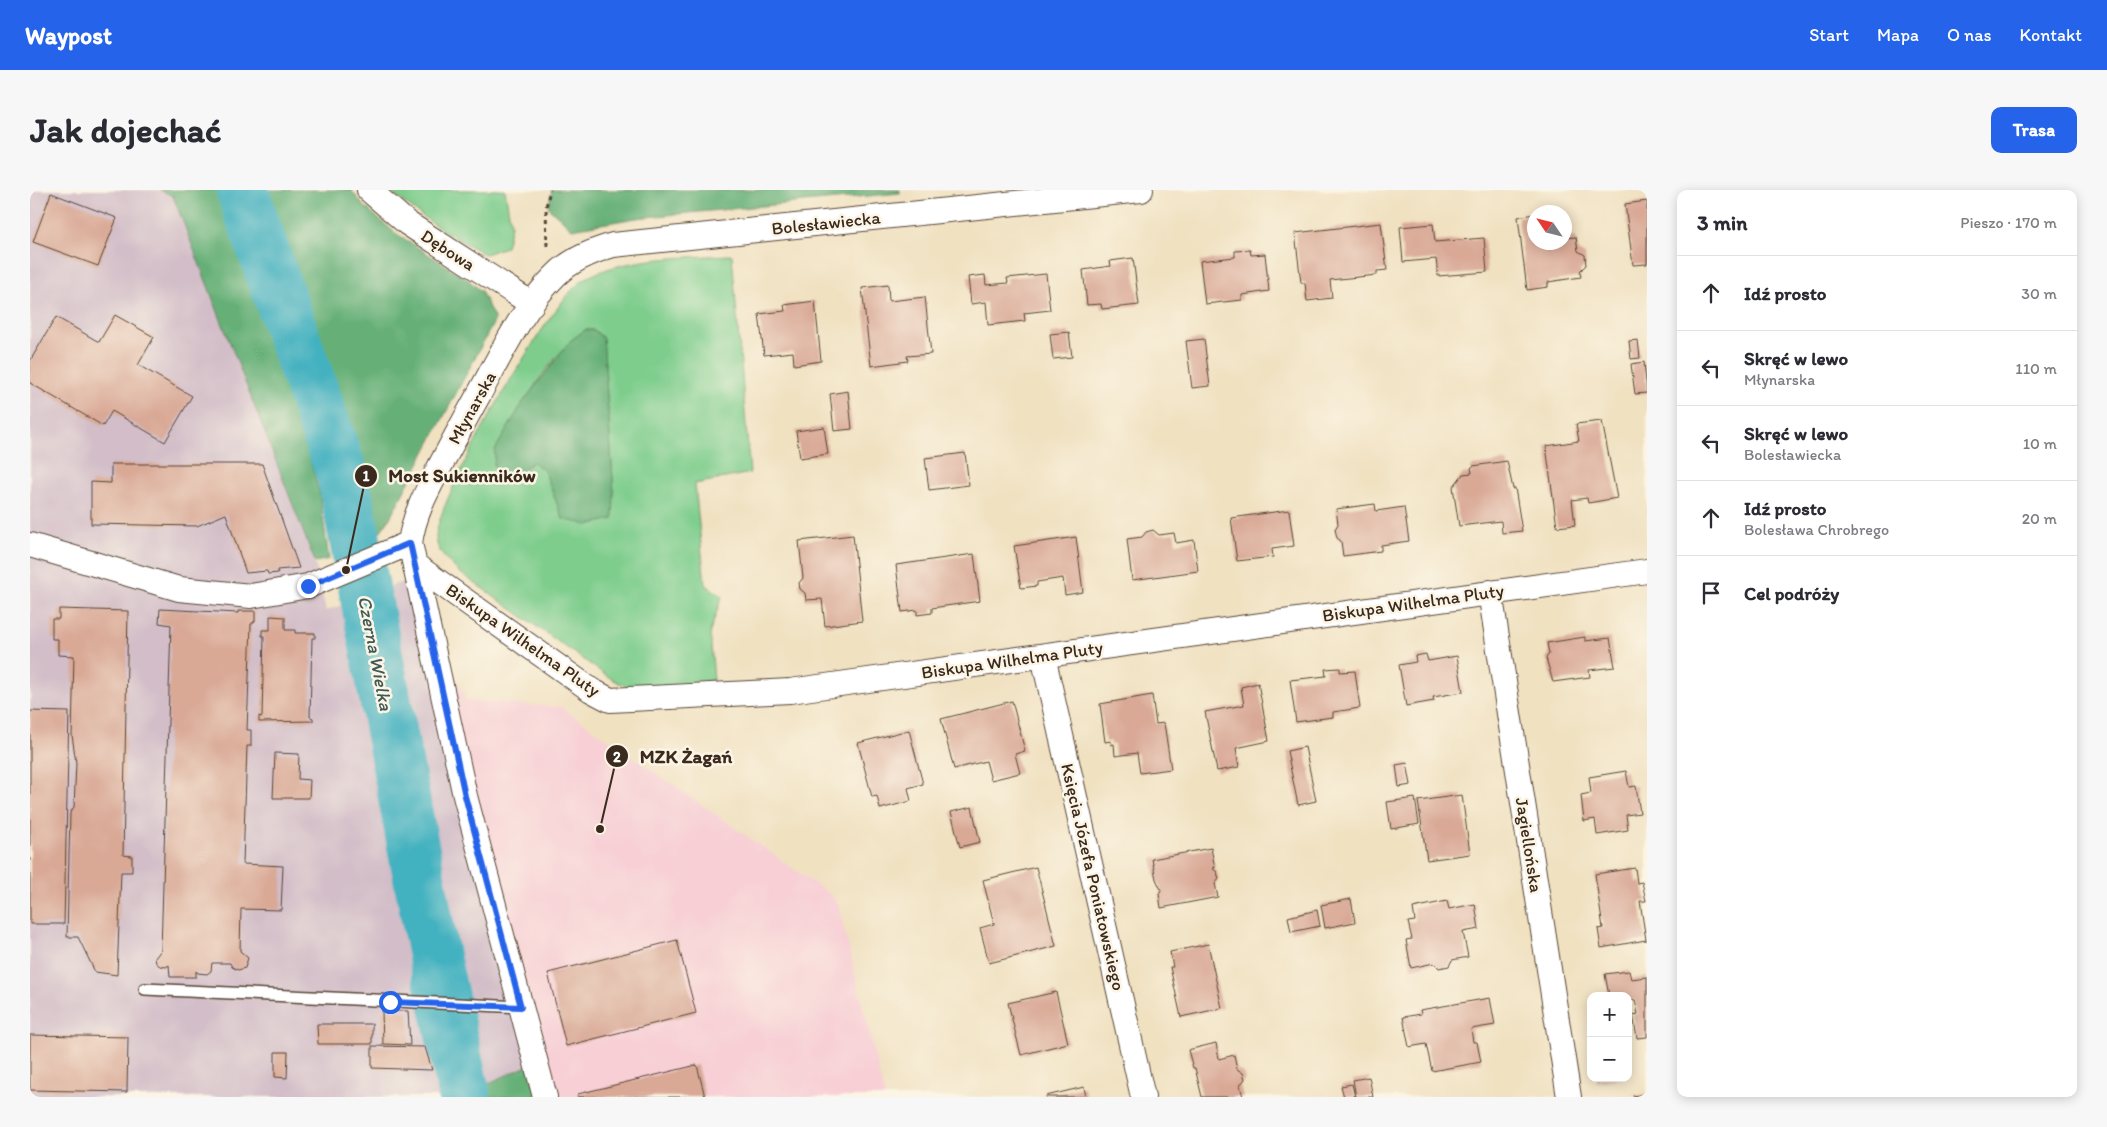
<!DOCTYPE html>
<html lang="pl">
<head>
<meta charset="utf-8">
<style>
	body { margin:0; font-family:Itim,sans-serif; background:#f7f7f7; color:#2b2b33 }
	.controls { position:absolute; right:15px; bottom:15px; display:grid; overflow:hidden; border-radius:10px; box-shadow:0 2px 12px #0003 }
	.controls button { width:45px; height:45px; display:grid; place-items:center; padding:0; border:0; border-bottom:1px solid #e1e1e2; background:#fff; color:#2b2b33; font:25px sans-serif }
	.compass { position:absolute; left:1497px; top:15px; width:45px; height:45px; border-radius:50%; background:#fff; box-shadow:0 2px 12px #0003; rotate:305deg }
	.stop { position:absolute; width:15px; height:15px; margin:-11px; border:4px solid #2563eb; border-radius:50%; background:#fff }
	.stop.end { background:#2563eb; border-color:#fff; box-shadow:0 1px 5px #0008 }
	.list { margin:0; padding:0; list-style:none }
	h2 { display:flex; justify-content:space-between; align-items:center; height:65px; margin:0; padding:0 20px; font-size:21px }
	h2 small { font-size:16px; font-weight:400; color:#7c7c81 }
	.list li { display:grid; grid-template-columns:32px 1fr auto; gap:15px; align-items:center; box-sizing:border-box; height:75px; padding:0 20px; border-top:1px solid #e1e1e2 }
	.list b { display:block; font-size:19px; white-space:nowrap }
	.list p { margin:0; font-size:16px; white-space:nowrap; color:#7c7c81 }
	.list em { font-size:16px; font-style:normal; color:#7c7c81 }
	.icon { flex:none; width:28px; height:28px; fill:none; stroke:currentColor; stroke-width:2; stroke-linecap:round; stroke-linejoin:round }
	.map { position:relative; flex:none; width:1617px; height:907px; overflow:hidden; border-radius:10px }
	header { display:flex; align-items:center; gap:30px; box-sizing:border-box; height:70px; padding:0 25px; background:#2563eb; color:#fff }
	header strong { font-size:24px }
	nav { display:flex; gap:28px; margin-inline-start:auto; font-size:18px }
	.intro { display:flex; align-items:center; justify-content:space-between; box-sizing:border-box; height:120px; padding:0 30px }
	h1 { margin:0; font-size:35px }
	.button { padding:12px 22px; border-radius:10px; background:#2563eb; color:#fff; font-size:18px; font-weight:700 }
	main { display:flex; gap:30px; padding:0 30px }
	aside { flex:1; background:#fff; border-radius:10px; box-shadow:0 2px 12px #0003 }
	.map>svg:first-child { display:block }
	.built { fill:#f7cfd5 }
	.industrial { fill:#d2bdc8 }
	.green { fill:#7ecd8d; stroke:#5c7c56; fill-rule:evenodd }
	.forest { fill:#66b078; stroke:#506d4b }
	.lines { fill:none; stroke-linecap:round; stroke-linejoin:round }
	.river { stroke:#43b1c0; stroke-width:52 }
	.building { fill:#d9a996 }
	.lane-casing { stroke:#564536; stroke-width:14 }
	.street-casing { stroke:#564536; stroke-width:26 }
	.path { stroke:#564536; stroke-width:3; stroke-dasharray:4 4; stroke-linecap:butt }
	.lane { stroke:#fff; stroke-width:11 }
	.street { stroke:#fff; stroke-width:24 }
	.route { stroke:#2563eb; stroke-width:6 }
	.labels { text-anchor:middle; stroke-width:5; stroke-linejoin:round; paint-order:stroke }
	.street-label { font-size:18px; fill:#3b2a1e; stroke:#fcf5e5 }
	.water-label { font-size:19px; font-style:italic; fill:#3e5957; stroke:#fcf5e5 }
	.leader { fill:none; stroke:#3b2a1e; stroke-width:2 }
	.callout-dot { fill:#3b2a1e; stroke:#fcf5e5; stroke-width:2 }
	.mark-label { font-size:15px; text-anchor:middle; font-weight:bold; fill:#fff }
	.callout-label { font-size:19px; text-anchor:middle; font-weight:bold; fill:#3b2a1e; stroke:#fcf5e5; stroke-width:5; stroke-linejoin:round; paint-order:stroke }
</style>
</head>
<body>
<header>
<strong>Waypost</strong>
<nav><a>Start</a><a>Mapa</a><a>O nas</a><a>Kontakt</a></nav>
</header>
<div class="intro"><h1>Jak dojechać</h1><a class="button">Trasa</a></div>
<main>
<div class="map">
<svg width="1617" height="907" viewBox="0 0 1617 907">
	<rect width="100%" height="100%" fill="#fcf5e5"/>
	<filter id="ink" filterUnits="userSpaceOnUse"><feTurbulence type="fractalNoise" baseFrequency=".02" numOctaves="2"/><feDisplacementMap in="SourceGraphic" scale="10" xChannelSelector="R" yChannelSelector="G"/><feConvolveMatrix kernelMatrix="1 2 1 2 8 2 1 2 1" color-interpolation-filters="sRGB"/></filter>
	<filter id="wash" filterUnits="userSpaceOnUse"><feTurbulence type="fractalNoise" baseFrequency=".0096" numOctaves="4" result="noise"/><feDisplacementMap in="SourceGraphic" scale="20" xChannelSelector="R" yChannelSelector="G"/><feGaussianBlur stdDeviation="1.12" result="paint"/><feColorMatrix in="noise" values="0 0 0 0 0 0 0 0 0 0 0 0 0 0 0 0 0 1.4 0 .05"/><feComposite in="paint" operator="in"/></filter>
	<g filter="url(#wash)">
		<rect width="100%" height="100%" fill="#f0e1c1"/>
		<!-- built -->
		<path class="built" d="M385 387 436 511 531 517 801 705 808 714 855 907H517L508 871 414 573Z"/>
		<!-- industrial -->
		<path class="industrial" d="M0 0H130L143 6 283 365 296 421 385 387 414 573 508 871 428 907H0Z"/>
		<!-- green -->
		<path class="green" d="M358 0H475L481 35 476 57 455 64C420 46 389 25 358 0Z
			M702 65 720 283 665 294 675 394 692 406 680 442 684 490 611 500 591 494 577 486 429 382C419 372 407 363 406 348 405 311 521 110 553 90 589 67 659 67 702 65ZM555 140H564L573 148 584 304 533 329 514 280 503 272 465 260C487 223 520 164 555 140Z"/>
		<!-- forest -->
		<path class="forest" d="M130 0H195L230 101 289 301 299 369 285 372 143 6Z
			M228 0H321L333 15 364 42 438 90 451 101 465 130 360 328 350 342 338 330 313 238 258 75Z
			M522 0H870V3L606 28 542 39 518 17Z
			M555 140H564L573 148 584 304 583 329 558 335 533 329 514 280 503 272 478 289 464 276 465 260 493 212 541 150Z
			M508 871 517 907H428Z"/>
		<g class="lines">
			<!-- river -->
			<path class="river" d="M212 0 313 287 405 771 435 907"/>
		</g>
		<g id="blocks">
			<!-- building -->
			<path class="building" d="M21 3 87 28 68 76 3 52Z
				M1617 11V74L1603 75 1595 14Z
				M1504 24V52H1534V48L1546 47 1548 61 1555 65 1556 75 1550 81 1551 87 1518 92V97L1497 100 1488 27Z
				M1351 33 1357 80 1347 81V85L1300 90 1302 108 1277 111 1275 93H1271L1265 43Z
				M1403 34 1405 52 1454 48 1457 82 1408 86 1406 69 1373 72 1370 37Z
				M1220 60 1221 65 1235 64 1239 101 1212 105V110L1175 114 1170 71 1205 67V61Z
				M1103 68 1109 115 1072 119 1071 114 1057 115 1053 80 1081 76 1080 71Z
				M1016 84 1020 120 994 123 995 131 958 135 956 112 941 114 938 87 955 85 956 95 978 93 977 88Z
				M858 95 859 111 895 107 901 164 877 166 878 171 841 176 832 98Z
				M785 111 791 171 764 175 763 162 734 165 729 124 755 121 754 115Z
				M85 125 124 147 108 175 162 206 135 252 82 221 73 236 0 193V171L26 127 69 152Z
				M1039 142 1042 167 1023 169 1020 144Z
				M1174 149 1180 196 1162 198 1156 151Z
				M1608 150 1610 168 1601 169 1599 151Z
				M1614 172 1617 203 1605 204 1601 174Z
				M818 201 822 239 804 241 800 204Z
				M1572 231 1587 308 1558 313 1557 308 1542 310 1545 335 1527 337 1516 256 1549 251 1546 234Z
				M794 237 798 264 770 268 766 241Z
				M935 263 939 295 899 300 895 268Z
				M1477 271 1483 299 1485 298 1492 341 1472 343 1471 331 1429 336 1423 297 1433 284 1442 283 1441 278 1443 276Z
				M81 274H232L269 378 247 380 248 383 238 384 237 381 216 383 196 324 167 336 61 334V292L81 293Z
				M1345 314 1346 321 1374 317 1379 351 1351 355V361L1313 366 1311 351 1307 348 1305 339 1308 334 1306 319Z
				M1259 320 1264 356 1242 359 1243 367 1207 371 1201 328Z
				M1123 340 1129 345 1144 343 1146 353 1164 350 1168 381 1102 390 1097 349 1112 347 1116 342Z
				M823 345 832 431 795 436 792 409 776 410 775 403 770 399 769 393 773 388 769 351Z
				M1046 347 1053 402 1035 405 1033 388 1007 392V396L991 398 984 356Z
				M944 364 950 411 902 418V423L887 425V420L872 422 866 375Z
				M29 419 98 421 93 665 102 666V682H91L87 785 65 782 48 747H37L40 623 44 617 46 573 42 545 44 466 28 465V449H22V429H29Z
				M130 419 208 423V421H225V431L221 434 217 540H221V556H217L213 674 253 676 251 720 211 719 210 761 218 768 215 778 208 780 202 777 200 773H182L181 781 177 784 168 783 166 781V787H140L139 775 136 777 130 776 126 773 125 768 131 760 141 435 129 433Z
				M240 426 255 427V440H265V443H285V448H282L280 527 283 528V531L229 532V526L232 527 234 446H232V440H240Z
				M1555 447V451L1580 448 1585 477 1559 480 1560 487 1523 492 1516 468 1519 464 1517 453Z
				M1396 464 1398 471 1427 466 1433 502 1403 507 1404 511 1376 516 1369 475 1386 472 1385 466Z
				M1310 478V482L1325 481 1330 518 1303 522V527L1266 532 1260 490 1296 486 1295 479Z
				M1228 493 1239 551 1206 558 1209 577 1187 581 1175 522 1214 515 1211 497Z
				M1122 505 1126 534 1134 533 1141 579 1110 583 1107 563 1085 566 1084 554 1081 555V551L1075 552 1070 514Z
				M982 511 995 561 985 564 990 583 961 590 956 571 924 579 911 529Z
				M0 521 39 522 34 734H0Z
				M879 540 893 594 878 598 881 611 850 619 847 606 842 607 828 553Z
				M1275 557 1286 611 1268 615 1257 561Z
				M245 563 269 564 268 589 280 590 279 608H243Z
				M1377 573 1381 595 1369 597 1366 575Z
				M1596 581 1599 597 1606 596 1610 623 1596 625 1598 640 1567 645 1565 629 1554 631 1551 605 1561 603 1559 587Z
				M1432 605 1440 664 1397 670 1388 611Z
				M1385 608 1389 634 1361 639 1357 612Z
				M942 617 950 652 930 657 921 622Z
				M1181 658 1185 678H1182L1187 682 1189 689 1185 694 1188 707 1131 718 1129 704 1131 700 1126 689 1122 669Z
				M1006 677 1026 756 959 773 950 738 964 734 953 690Z
				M1605 678 1607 693 1612 692 1616 711H1610L1616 750 1571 758 1568 739 1573 738 1565 684Z
				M1321 709 1325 732 1295 738 1291 715Z
				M1417 711 1419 719 1445 714 1449 739 1433 742 1438 767 1422 770 1419 776 1409 778 1404 773 1381 778 1376 750 1382 749 1378 732 1385 731 1383 718Z
				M1287 720 1290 736 1261 742 1258 727Z
				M647 750 666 823 536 856 518 783Z
				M1178 754 1192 818 1151 827 1140 777H1143L1140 762Z
				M1599 781 1601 789 1617 787V847L1607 848 1603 825 1608 824 1605 810 1598 811V806H1579L1575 784Z
				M1026 802 1038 853 991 865 978 813Z
				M1460 808 1465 835 1441 839 1443 852H1447L1451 872 1402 881 1396 854 1379 857 1373 827 1391 824 1390 820Z
				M352 821H378L380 855 353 854Z
				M287 834H342V854H288Z
				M0 845 98 847 97 902 0 900Z
				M1186 853 1189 869 1204 865 1207 879 1213 883 1215 889 1210 895 1213 907H1172L1165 878H1163L1158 860Z
				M342 856 395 857 402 880 342 878Z
				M245 862H258L257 888 245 887Z
				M667 875 675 907H548V904Z
				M1339 887 1343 907H1326L1323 890Z
				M1567 888H1586V889L1567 892Z
				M1322 894 1325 907H1314L1311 896Z
				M1054 897 1056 907H1016V906Z
				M1617 904V907H1604L1603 906Z"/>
		</g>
	</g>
	<g filter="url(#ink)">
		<use href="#blocks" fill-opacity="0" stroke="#564536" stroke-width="1"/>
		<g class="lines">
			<defs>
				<path id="lane" d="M115 799 491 817"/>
				<path id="street" d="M339 0 377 33 502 114
					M0 355 149 399 221 406 278 396 380 353
					M385 375 561 500 580 510 760 501 1617 381
					M1460 402 1539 907
					M1013 466 1113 907
					M515 907 435 606 380 353C384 324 397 301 410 276 423 252 435 229 448 206 471 165 492 118 526 85 542 69 563 61 583 55L1111 0"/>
			</defs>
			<!-- lane casing -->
			<use href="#lane" class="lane-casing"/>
			<!-- street casing -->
			<use href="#street" class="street-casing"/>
			<!-- path -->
			<path class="path" d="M517 56 516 17 520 0"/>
			<!-- lane -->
			<use href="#lane" class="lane"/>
			<!-- street -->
			<use href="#street" class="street"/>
		</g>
	</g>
	<g class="lines" filter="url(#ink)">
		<!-- route -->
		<path class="route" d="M278 396 380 353 435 606 491 817 360 812"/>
	</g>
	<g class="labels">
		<!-- street labels -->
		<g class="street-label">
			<text transform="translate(796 33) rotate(-6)" y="6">Bolesławiecka</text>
			<text transform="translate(418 60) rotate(33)" y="6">Dębowa</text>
			<text transform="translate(442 218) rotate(-61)" y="6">Młynarska</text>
			<text transform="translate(1383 413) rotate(-8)" y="6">Biskupa Wilhelma Pluty</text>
			<text transform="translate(493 450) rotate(35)" y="6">Biskupa Wilhelma Pluty</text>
			<text transform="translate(982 470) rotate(-8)" y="6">Biskupa Wilhelma Pluty</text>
			<text transform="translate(1499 655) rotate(81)" y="6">Jagiellońska</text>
			<text transform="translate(1063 687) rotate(77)" y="6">Księcia Józefa Poniatowskiego</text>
		</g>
		<!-- water labels -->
		<g class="water-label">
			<text transform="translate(346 463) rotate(79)" y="7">Czerna Wielka</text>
		</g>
	</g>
	<!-- callouts -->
	<path class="leader" d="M316 380L336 286M570 639L587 566"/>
	<g class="callout-dot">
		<circle cx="316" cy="380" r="5"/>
		<circle cx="570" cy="639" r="5"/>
		<circle cx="336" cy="286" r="12"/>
		<circle cx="587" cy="566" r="12"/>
	</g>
	<g class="mark-label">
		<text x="336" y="291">1</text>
		<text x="587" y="572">2</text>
	</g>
	<g class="callout-label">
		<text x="432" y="292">Most Sukienników</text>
		<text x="656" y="573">MZK Żagań</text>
	</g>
</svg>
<div class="controls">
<button>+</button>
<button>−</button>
</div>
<svg class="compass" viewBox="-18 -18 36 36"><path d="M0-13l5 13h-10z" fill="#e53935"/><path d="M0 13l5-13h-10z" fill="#7c7c81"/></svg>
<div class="stop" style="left:360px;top:812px"></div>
<div class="stop end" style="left:278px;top:396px"></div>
</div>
<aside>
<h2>3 min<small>Pieszo · 170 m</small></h2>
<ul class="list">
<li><svg class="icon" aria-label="ahead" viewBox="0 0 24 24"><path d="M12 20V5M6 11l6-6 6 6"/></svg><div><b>Idź prosto</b></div><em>30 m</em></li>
<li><svg class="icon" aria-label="left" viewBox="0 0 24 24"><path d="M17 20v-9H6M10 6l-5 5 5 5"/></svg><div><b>Skręć w lewo</b><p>Młynarska</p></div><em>110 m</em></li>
<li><svg class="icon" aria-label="left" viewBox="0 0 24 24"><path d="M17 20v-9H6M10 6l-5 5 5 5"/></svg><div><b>Skręć w lewo</b><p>Bolesławiecka</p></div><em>10 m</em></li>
<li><svg class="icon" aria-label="ahead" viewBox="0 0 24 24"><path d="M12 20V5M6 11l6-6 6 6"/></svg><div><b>Idź prosto</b><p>Bolesława Chrobrego</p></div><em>20 m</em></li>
<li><svg class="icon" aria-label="arrive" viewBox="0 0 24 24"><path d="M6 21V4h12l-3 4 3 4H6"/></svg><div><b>Cel podróży</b></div></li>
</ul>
</aside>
</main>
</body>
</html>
